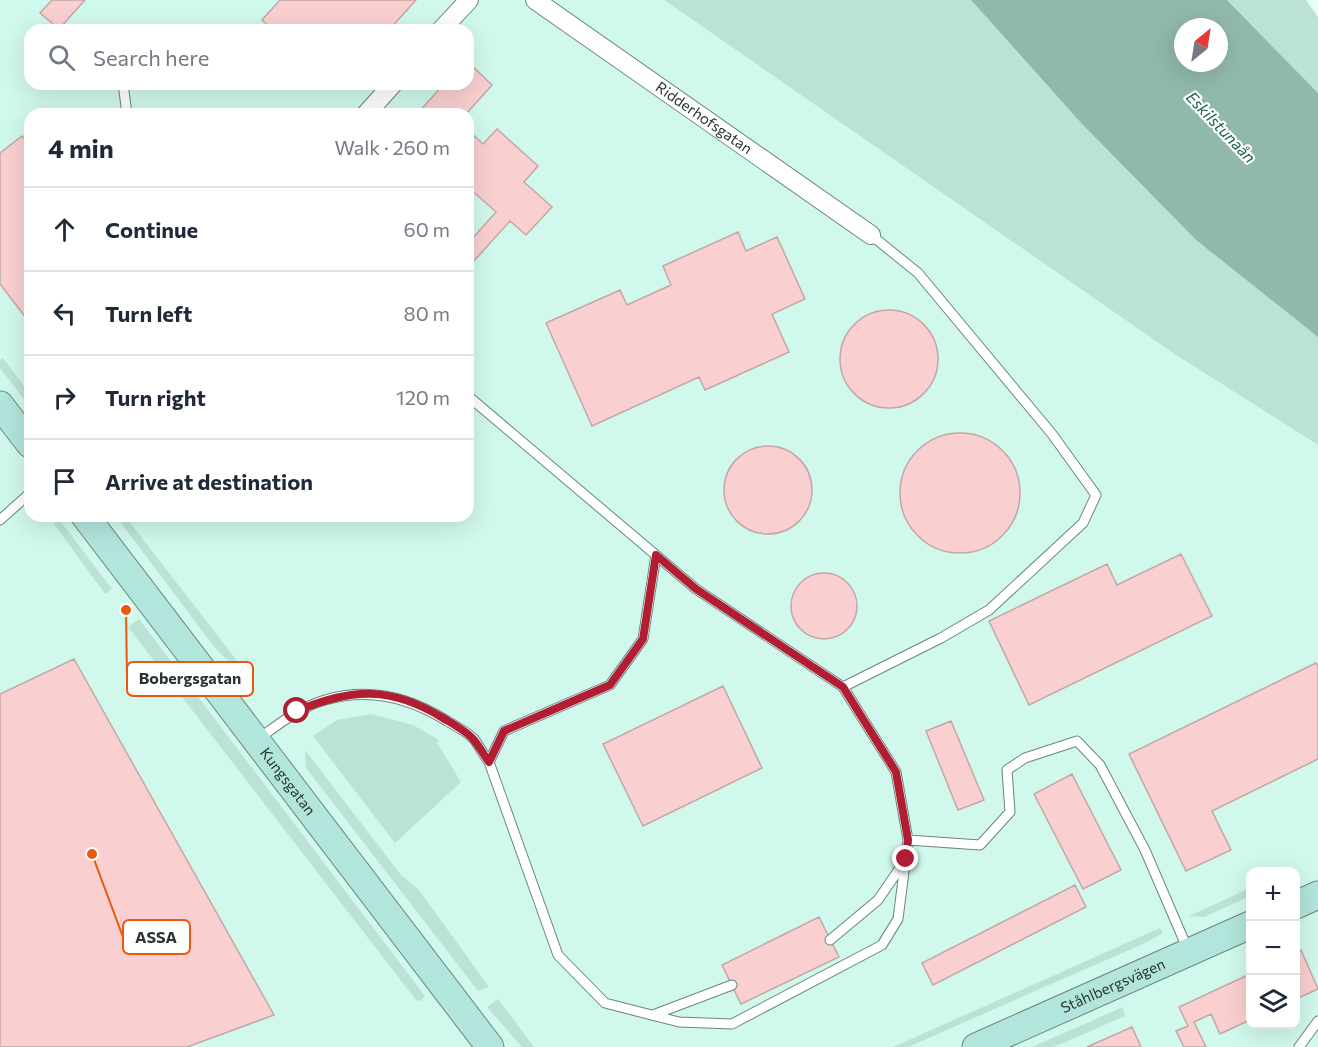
<!DOCTYPE html>
<html lang="en">
<head>
<meta charset="utf-8">
<style>
	body { margin:0; font-family:Commissioner,sans-serif; background:#f2f2f3; color:#1f2937 }
	.controls { position:absolute; right:18px; bottom:18px; display:grid; overflow:hidden; border-radius:12px; box-shadow:0 6px 24px #0002 }
	.controls button { width:54px; height:54px; display:grid; place-items:center; padding:0; border:0; border-bottom:2px solid #e0e1e3; background:#fff; color:#1f2937; font:30px sans-serif }
	.compass { position:absolute; left:1174px; top:18px; width:54px; height:54px; border-radius:50%; background:#fff; box-shadow:0 6px 24px #0002; rotate:30deg }
	.stop { position:absolute; width:18px; height:18px; margin:-14px; border:4px solid #b11e34; border-radius:50%; background:#fff }
	.stop.end { background:#b11e34; border-color:#fff; box-shadow:0 2px 6px #0008 }
	.list { margin:0; padding:0; list-style:none }
	h2 { display:flex; justify-content:space-between; align-items:center; height:78px; margin:0; padding:0 24px; font-size:26px }
	h2 small { font-size:20px; font-weight:400; color:#747a83 }
	.list li { display:grid; grid-template-columns:39px 1fr auto; gap:18px; align-items:center; box-sizing:border-box; height:84px; padding:0 24px; border-top:2px solid #e0e1e3 }
	.list b { display:block; font-size:22px; white-space:nowrap }
	.list em { font-size:20px; font-style:normal; color:#747a83 }
	.icon { flex:none; width:33px; height:33px; fill:none; stroke:currentColor; stroke-width:2; stroke-linecap:round; stroke-linejoin:round }
	.map { position:relative; flex:none; width:1318px; height:1047px; overflow:hidden }
	.search { position:absolute; background:#fff; box-shadow:0 6px 24px #0002; left:24px; top:24px; width:450px; height:66px; display:flex; align-items:center; gap:15px; box-sizing:border-box; padding:0 21px; border-radius:18px; color:#747a83; font-size:22px }
	.panel { position:absolute; background:#fff; box-shadow:0 6px 24px #0002; left:24px; top:108px; width:450px; height:414px; border-radius:18px }
	.map>svg:first-child { display:block }
	.built { fill:#d1f8ec; fill-rule:evenodd }
	.green { fill:#bce2d6 }
	.water { fill:#90b8ab; fill-rule:evenodd }
	.building { fill:#f9d0cf; stroke:#c3a7a6; stroke-width:1.5 }
	.lines { fill:none; stroke-linecap:round; stroke-linejoin:round }
	.lane-casing { stroke:#6b867e; stroke-width:11 }
	.street-casing { stroke:#6b867e; stroke-width:20 }
	.secondary-casing { stroke:#6b867e; stroke-width:29 }
	.lane { stroke:#fff; stroke-width:9 }
	.street { stroke:#fff; stroke-width:18 }
	.secondary { stroke:#b2e5dc; stroke-width:27 }
	.route { stroke:#b11e34; stroke-width:8 }
	.labels { text-anchor:middle; stroke-width:4.5; stroke-linejoin:round; paint-order:stroke }
	.street-label { font-size:15px; fill:#2a3532; stroke:#fff }
	.water-label { font-size:16px; font-style:italic; fill:#186352; stroke:#fff }
	.leader { fill:none; stroke:#e8590c; stroke-width:2 }
	.callout-dot { fill:#e8590c; stroke:#fff; stroke-width:2 }
	.callout { fill:#fff; stroke:#e8590c; stroke-width:2 }
	.callout-label { font-size:16px; text-anchor:middle; font-weight:bold; fill:#2a3532 }
</style>
</head>
<body>
<div class="map">
<svg width="1318" height="1047" viewBox="0 0 1318 1047">
	<rect width="100%" height="100%" fill="#e6fef6"/>
	<!-- built -->
	<path class="built" d="M0 0H664L1176 355 1318 445V1047H0ZM30 30H468V84H30ZM30 114H468V516H30ZM1250 872H1296V1024H1250Z"/>
	<!-- green -->
	<path class="green" d="M664 0H971L1082 124 1196 240 1318 337V445L1176 355Z
		M1227 0H1306L1318 17V93Z
		M3 358 30 394V407L0 368V360Z
		M116 516H125L245 671 226 659 211 643Z
		M58 518 112 589 105 594 54 524Z
		M139 619 425 996 420 1001 416 1000 128 627Z
		M371 714 413 725 439 740 437 743 461 782 395 843 313 736 337 720Z
		M305 750 401 875 419 890 489 987 478 991 306 768Z
		M1250 888V896L1204 917 1189 916Z
		M1160 928 1163 933 1145 943 908 1047H893Z
		M498 999 534 1047H522L487 1007Z
		M1123 1007 1125 1016 1054 1047H1032Z"/>
	<!-- water -->
	<path class="water" d="M971 0H1227L1318 93V337L1196 240 1082 124ZM1183 27H1219V63H1183Z"/>
	<!-- building -->
	<path class="building" d="M52 0H85L59 29 40 13Z
		M280 0H416L389 30H270L271 28 262 20Z
		M468 62 492 85 466 114H417L444 84H468Z
		M497 129 538 166 524 182 552 207 526 235 510 221 473 262 468 258V237L471 240 496 212 468 187V130L483 144Z
		M22 136 30 145V323L0 284V153Z
		M738 232 746 251 777 237 805 299 772 314 789 352 705 390 699 377 592 426 546 323 620 290 627 305 671 285 663 266Z
		M840 359a49 49 0 1 1 98 0a49 49 0 1 1-98 0Z
		M900 493a60 60 0 1 1 120 0a60 60 0 1 1-120 0Z
		M724 490a44 44 0 1 1 88 0a44 44 0 1 1-88 0Z
		M1181 554 1212 616 1029 705 989 621 1107 564 1117 585Z
		M791 606a33 33 0 1 1 66 0a33 33 0 1 1-66 0Z
		M74 659 274 1015 187 1047H0V694Z
		M1316 663 1318 666V759L1212 811 1231 850 1186 871 1129 754Z
		M723 686 762 768 643 826 603 744Z
		M951 721 984 800 958 810 926 731Z
		M1072 774 1121 870 1083 889 1034 794Z
		M1075 885 1086 907 933 985 922 963Z
		M819 917 839 957 741 1004 722 965Z
		M1301 950 1318 989 1296 999V953Z
		M1250 974V1020L1220 1034 1211 1014 1194 1022 1206 1047H1184L1176 1031 1188 1026 1179 1007Z
		M1132 1027 1141 1047H1087Z"/>
	<g class="lines">
		<defs>
			<path id="lane" d="M123 84 127 114
				M0 520 30 493
				M843 687 941 638 989 610 1083 523 1096 495 1052 434 918 273 871 235
				M258 739C279 724 300 707 325 700 369 687 409 697 447 721 456 726 467 732 474 739 479 746 484 755 489 762L558 955 605 1003 679 1022 732 1024 882 945 898 919 908 840 896 772 843 687 696 589 468 396
				M489 762 504 731 610 685 643 639 656 555
				M908 840 980 845 1010 812 1007 770 1025 758 1077 741 1100 765 1145 850 1188 950
				M830 940 878 900 904 862
				M653 1015 732 985
				M1299 1047 1318 1021"/>
			<g id="street">
				<path id="s1" d="M535 0 871 235"/>
				<path d="M441 30 469 0"/>
				<path d="M366 114 393 84"/>
			</g>
			<g id="secondary">
				<path d="M0 405 30 444"/>
				<path id="s2" d="M85 516 490 1047"/>
				<path d="M1296 905 1318 895"/>
				<path id="s3" d="M976 1047 1250 925"/>
			</g>
		</defs>
		<!-- lane casing -->
		<use href="#lane" class="lane-casing"/>
		<!-- street casing -->
		<use href="#street" class="street-casing"/>
		<!-- secondary casing -->
		<use href="#secondary" class="secondary-casing"/>
		<!-- lane -->
		<use href="#lane" class="lane"/>
		<!-- street -->
		<use href="#street" class="street"/>
		<!-- secondary -->
		<use href="#secondary" class="secondary"/>
	</g>
	<g class="lines">
		<!-- route -->
		<path class="route" d="M297 711C352 688 391 686 443 718 453 724 466 731 473 739 479 746 484 755 489 762L504 731 610 685 643 639 656 555 696 589 843 687 896 772 908 840 906 859"/>
	</g>
	<g class="labels">
		<!-- street labels -->
		<g class="street-label">
			<text dy="5" stroke="none"><textPath href="#s1" startOffset="206">Ridderhofsgatan</textPath></text>
			<text dy="5" stroke="none"><textPath href="#s2" startOffset="334">Kungsgatan</textPath></text>
			<text dy="5" stroke="none"><textPath href="#s3" startOffset="150">Ståhlbergsvägen</textPath></text>
		</g>
		<!-- water labels -->
		<g class="water-label">
			<text transform="translate(1221 127) rotate(46)" y="6">Eskilstunaån</text>
		</g>
	</g>
	<!-- callouts -->
	<path class="leader" d="M126 610L127 679M92 854L123 937"/>
	<g class="callout-dot">
		<circle cx="126" cy="610" r="6"/>
		<circle cx="92" cy="854" r="6"/>
	</g>
	<g class="callout">
		<rect x="127" y="662" width="126" height="34" rx="6"/>
		<rect x="123" y="920" width="67" height="34" rx="6"/>
	</g>
	<g class="callout-label">
		<text x="190" y="684">Bobergsgatan</text>
		<text x="156" y="943">ASSA</text>
	</g>
</svg>
<div class="controls">
<button>+</button>
<button>−</button>
<button><svg class="icon" aria-label="layers" viewBox="0 0 24 24"><path d="M12 4l9 5-9 5-9-5zM3 14l9 5 9-5"/></svg></button>
</div>
<svg class="compass" viewBox="-18 -18 36 36"><path d="M0-13l5 13h-10z" fill="#e53935"/><path d="M0 13l5-13h-10z" fill="#747a83"/></svg>
<div class="stop" style="left:297px;top:711px"></div>
<div class="stop end" style="left:906px;top:859px"></div>
<div class="search"><svg class="icon" aria-label="search" viewBox="0 0 24 24"><circle cx="10" cy="10" r="6"/><path d="M15 15l6 6"/></svg>Search here</div>
<section class="panel">
<h2>4 min<small>Walk · 260 m</small></h2>
<ul class="list">
<li><svg class="icon" aria-label="ahead" viewBox="0 0 24 24"><path d="M12 20V5M6 11l6-6 6 6"/></svg><div><b>Continue</b></div><em>60 m</em></li>
<li><svg class="icon" aria-label="left" viewBox="0 0 24 24"><path d="M17 20v-9H6M10 6l-5 5 5 5"/></svg><div><b>Turn left</b></div><em>80 m</em></li>
<li><svg class="icon" aria-label="right" viewBox="0 0 24 24"><path d="M7 20v-9h11M14 6l5 5-5 5"/></svg><div><b>Turn right</b></div><em>120 m</em></li>
<li><svg class="icon" aria-label="arrive" viewBox="0 0 24 24"><path d="M6 21V4h12l-3 4 3 4H6"/></svg><div><b>Arrive at destination</b></div></li>
</ul>
</section>
</div>
</body>
</html>
